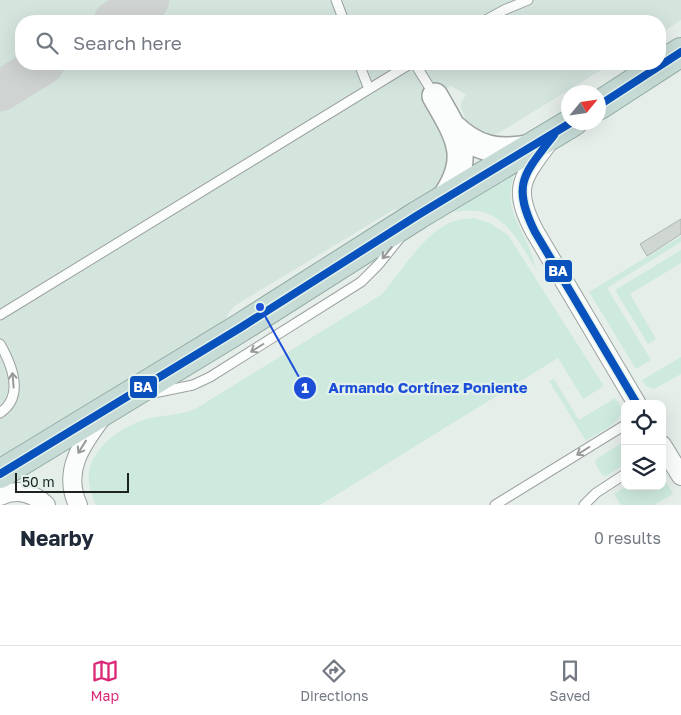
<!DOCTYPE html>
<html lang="en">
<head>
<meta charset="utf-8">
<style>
	body { margin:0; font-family:"Golos Text",sans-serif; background:#f2f2f3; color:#1f2937 }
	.controls { position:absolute; right:15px; bottom:15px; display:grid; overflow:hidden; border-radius:10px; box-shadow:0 5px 20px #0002 }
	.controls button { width:45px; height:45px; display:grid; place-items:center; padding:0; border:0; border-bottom:1px solid #e0e1e3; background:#fff; color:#1f2937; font:25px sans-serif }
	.compass { position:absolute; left:561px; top:85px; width:45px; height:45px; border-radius:50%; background:#fff; box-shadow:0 5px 20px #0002; rotate:61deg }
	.scale { position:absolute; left:15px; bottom:12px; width:114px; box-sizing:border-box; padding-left:5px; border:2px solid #1d2321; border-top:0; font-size:14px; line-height:18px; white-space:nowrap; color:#1d2321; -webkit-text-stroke:4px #e2f2eb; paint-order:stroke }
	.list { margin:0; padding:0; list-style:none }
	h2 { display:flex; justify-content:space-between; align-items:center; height:65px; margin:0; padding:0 20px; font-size:21px }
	h2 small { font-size:16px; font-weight:400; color:#747a83 }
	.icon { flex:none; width:28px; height:28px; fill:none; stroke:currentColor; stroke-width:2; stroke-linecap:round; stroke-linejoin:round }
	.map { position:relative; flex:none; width:681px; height:505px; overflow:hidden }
	.search { position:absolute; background:#fff; box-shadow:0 5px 20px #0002; left:15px; right:15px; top:15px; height:55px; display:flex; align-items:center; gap:12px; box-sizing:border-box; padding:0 18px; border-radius:20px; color:#747a83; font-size:19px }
	.sheet { height:140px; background:#fff }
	nav { display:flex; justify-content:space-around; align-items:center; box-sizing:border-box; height:70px; border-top:1px solid #e0e1e3; background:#fff; font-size:14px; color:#747a83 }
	nav a { display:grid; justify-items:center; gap:2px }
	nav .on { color:#db2777 }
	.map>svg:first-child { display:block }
	.built { fill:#d4e5de }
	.green { fill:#ceeadf }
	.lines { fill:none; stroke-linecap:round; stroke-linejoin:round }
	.taxiway { stroke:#cfd4d2; stroke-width:41 }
	.building { fill:#d0d7d3; stroke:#aeb4b1 }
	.lane-casing { stroke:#9ca29f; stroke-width:11 }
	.street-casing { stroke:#9ca29f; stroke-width:20 }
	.secondary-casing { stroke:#9ca29f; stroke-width:28 }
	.highway-casing { stroke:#92aaa2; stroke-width:30 }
	.lane { stroke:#fbfcfc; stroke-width:9 }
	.street { stroke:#fbfcfc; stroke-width:18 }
	.secondary { stroke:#fbfcfc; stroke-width:25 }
	.highway { stroke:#c7dbd6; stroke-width:28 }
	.bus-1-casing { stroke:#e2f2eb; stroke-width:11 }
	.bus-1 { stroke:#0951bc; stroke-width:8 }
	.oneway { stroke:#979a99 }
	.leader { fill:none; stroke:#1d4ed8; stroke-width:2 }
	.callout-dot { fill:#1d4ed8; stroke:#e2f2eb; stroke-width:2 }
	.mark-label { font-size:15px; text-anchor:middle; font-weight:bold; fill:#fff }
	.callout-label { font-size:15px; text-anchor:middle; font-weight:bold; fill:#1d4ed8; stroke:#e2f2eb; stroke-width:4.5; stroke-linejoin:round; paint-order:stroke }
	.line-badge { stroke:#e2f2eb; stroke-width:2 }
	.badge-label { font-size:14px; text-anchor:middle; font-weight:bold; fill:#fff }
</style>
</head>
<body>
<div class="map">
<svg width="681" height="505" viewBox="0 0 681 505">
	<rect width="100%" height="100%" fill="#e6eeea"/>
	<!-- built -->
	<path class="built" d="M0 0H681V20L660 34V21H21V64H611L497 134 486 136 469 126 461 109V103L466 95 460 91 451 86 435 96 452 143 443 181 430 195 409 208 393 210 236 305 229 312 223 326 0 460Z"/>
	<!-- green -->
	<path class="green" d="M515 171C504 205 515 215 528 245 532 254 534 263 537 271 524 250 511 222 486 213 474 209 459 211 446 213Z
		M473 218 490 223 508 235 604 386 583 399 558 358 320 505H96C92 495 87 483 89 471 94 445 125 424 150 418 165 415 180 415 195 409L381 295C402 272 426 227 458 220 463 218 468 219 473 218Z
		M681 236V242L607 288 651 360 636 369 589 292Z
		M681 250V263L630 294 656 339 648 344 615 290Z
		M681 357V374L654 389 646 386 642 380Z
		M554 379 579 420 615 398C617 401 621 405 621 409 623 424 596 434 586 441L549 381Z
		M625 441V464L606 476 602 475 595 463 596 459Z
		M662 475 673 494 654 505H621L614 494 628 486H662Z"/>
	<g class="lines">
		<!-- taxiway -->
		<path class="taxiway" d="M114 21 149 0
			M0 91 44 64"/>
	</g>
	<!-- building -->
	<path class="building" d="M681 219V234L647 256 640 244Z"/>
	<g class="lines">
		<defs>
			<path id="lane" d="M336 0 344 21
				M484 21 504 10 528 0
				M359 64 369 89
				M415 64 435 96
				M0 315 410 64
				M0 344C12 365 25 396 0 413
				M149 394 193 385 210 377 361 282 379 264 399 239
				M495 505 625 425
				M584 505 596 493 625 474"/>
			<path id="street" d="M548 143C521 179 512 189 535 232L637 404
				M662 445 681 476
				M0 496C17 488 33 493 46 505
				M78 505C62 471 82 444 102 417"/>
			<path id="secondary" d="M435 96C458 136 474 158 443 200
				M452 126C477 150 498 154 532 147"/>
			<path id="highway" d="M598 106 681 52
				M0 474 240 328 418 215 573 122"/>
		</defs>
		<!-- lane casing -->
		<use href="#lane" class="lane-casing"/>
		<!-- street casing -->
		<use href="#street" class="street-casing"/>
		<!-- secondary casing -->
		<use href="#secondary" class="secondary-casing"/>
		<!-- highway casing -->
		<use href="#highway" class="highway-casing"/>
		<!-- lane -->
		<use href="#lane" class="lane"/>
		<!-- street -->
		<use href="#street" class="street"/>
		<!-- secondary -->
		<use href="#secondary" class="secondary"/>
		<!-- highway -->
		<use href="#highway" class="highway"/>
		<defs>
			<path id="bus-1" d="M598 106 681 52
				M554 135C524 174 511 184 535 232L637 404
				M0 474 240 328 418 215 572 122"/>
		</defs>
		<!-- bus-1 casing -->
		<use href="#bus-1" class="bus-1-casing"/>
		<!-- bus-1 -->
		<use href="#bus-1" class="bus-1"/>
	</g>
	<!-- one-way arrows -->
	<defs><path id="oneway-shaft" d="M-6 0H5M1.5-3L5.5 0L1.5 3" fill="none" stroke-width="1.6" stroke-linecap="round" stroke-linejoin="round" transform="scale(1.25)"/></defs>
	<g class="oneway">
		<use href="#oneway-shaft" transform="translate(387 253) rotate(129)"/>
		<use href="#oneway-shaft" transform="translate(257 348) rotate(148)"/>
		<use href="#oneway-shaft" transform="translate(13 380) rotate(-95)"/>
		<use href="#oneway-shaft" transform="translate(82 447) rotate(122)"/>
		<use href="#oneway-shaft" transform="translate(583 451) rotate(148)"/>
	</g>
	<!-- callouts -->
	<path class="leader" d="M260 307L305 388"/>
	<g class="callout-dot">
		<circle cx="260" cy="307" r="5"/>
		<circle cx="305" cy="388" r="12"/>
	</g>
	<g class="mark-label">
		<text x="305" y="393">1</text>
	</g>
	<g class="callout-label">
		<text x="428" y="393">Armando Cortínez Poniente</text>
	</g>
	<g class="line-badge">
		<rect x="544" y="259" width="29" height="24" rx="5" fill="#0951bc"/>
		<rect x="129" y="375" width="29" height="24" rx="5" fill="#0951bc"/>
	</g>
	<g class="badge-label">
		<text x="558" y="276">BA</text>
		<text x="143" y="392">BA</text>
	</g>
</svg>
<div class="controls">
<button><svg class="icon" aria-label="locate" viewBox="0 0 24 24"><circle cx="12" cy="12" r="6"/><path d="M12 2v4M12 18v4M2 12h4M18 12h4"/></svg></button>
<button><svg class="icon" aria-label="layers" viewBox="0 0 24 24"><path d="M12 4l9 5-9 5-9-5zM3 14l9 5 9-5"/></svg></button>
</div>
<svg class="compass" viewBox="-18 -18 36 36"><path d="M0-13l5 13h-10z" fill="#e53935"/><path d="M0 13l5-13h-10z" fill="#747a83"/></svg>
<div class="scale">50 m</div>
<div class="search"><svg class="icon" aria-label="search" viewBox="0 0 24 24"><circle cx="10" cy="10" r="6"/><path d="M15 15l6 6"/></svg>Search here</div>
</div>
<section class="sheet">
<h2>Nearby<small>0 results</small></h2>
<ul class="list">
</ul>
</section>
<nav>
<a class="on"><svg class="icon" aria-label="map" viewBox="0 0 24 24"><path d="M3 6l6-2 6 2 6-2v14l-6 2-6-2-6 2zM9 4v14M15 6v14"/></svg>Map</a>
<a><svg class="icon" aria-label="directions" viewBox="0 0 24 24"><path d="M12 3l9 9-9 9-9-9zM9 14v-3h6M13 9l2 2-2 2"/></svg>Directions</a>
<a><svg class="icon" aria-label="saved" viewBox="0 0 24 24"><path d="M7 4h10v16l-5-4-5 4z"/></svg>Saved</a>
</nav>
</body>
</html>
